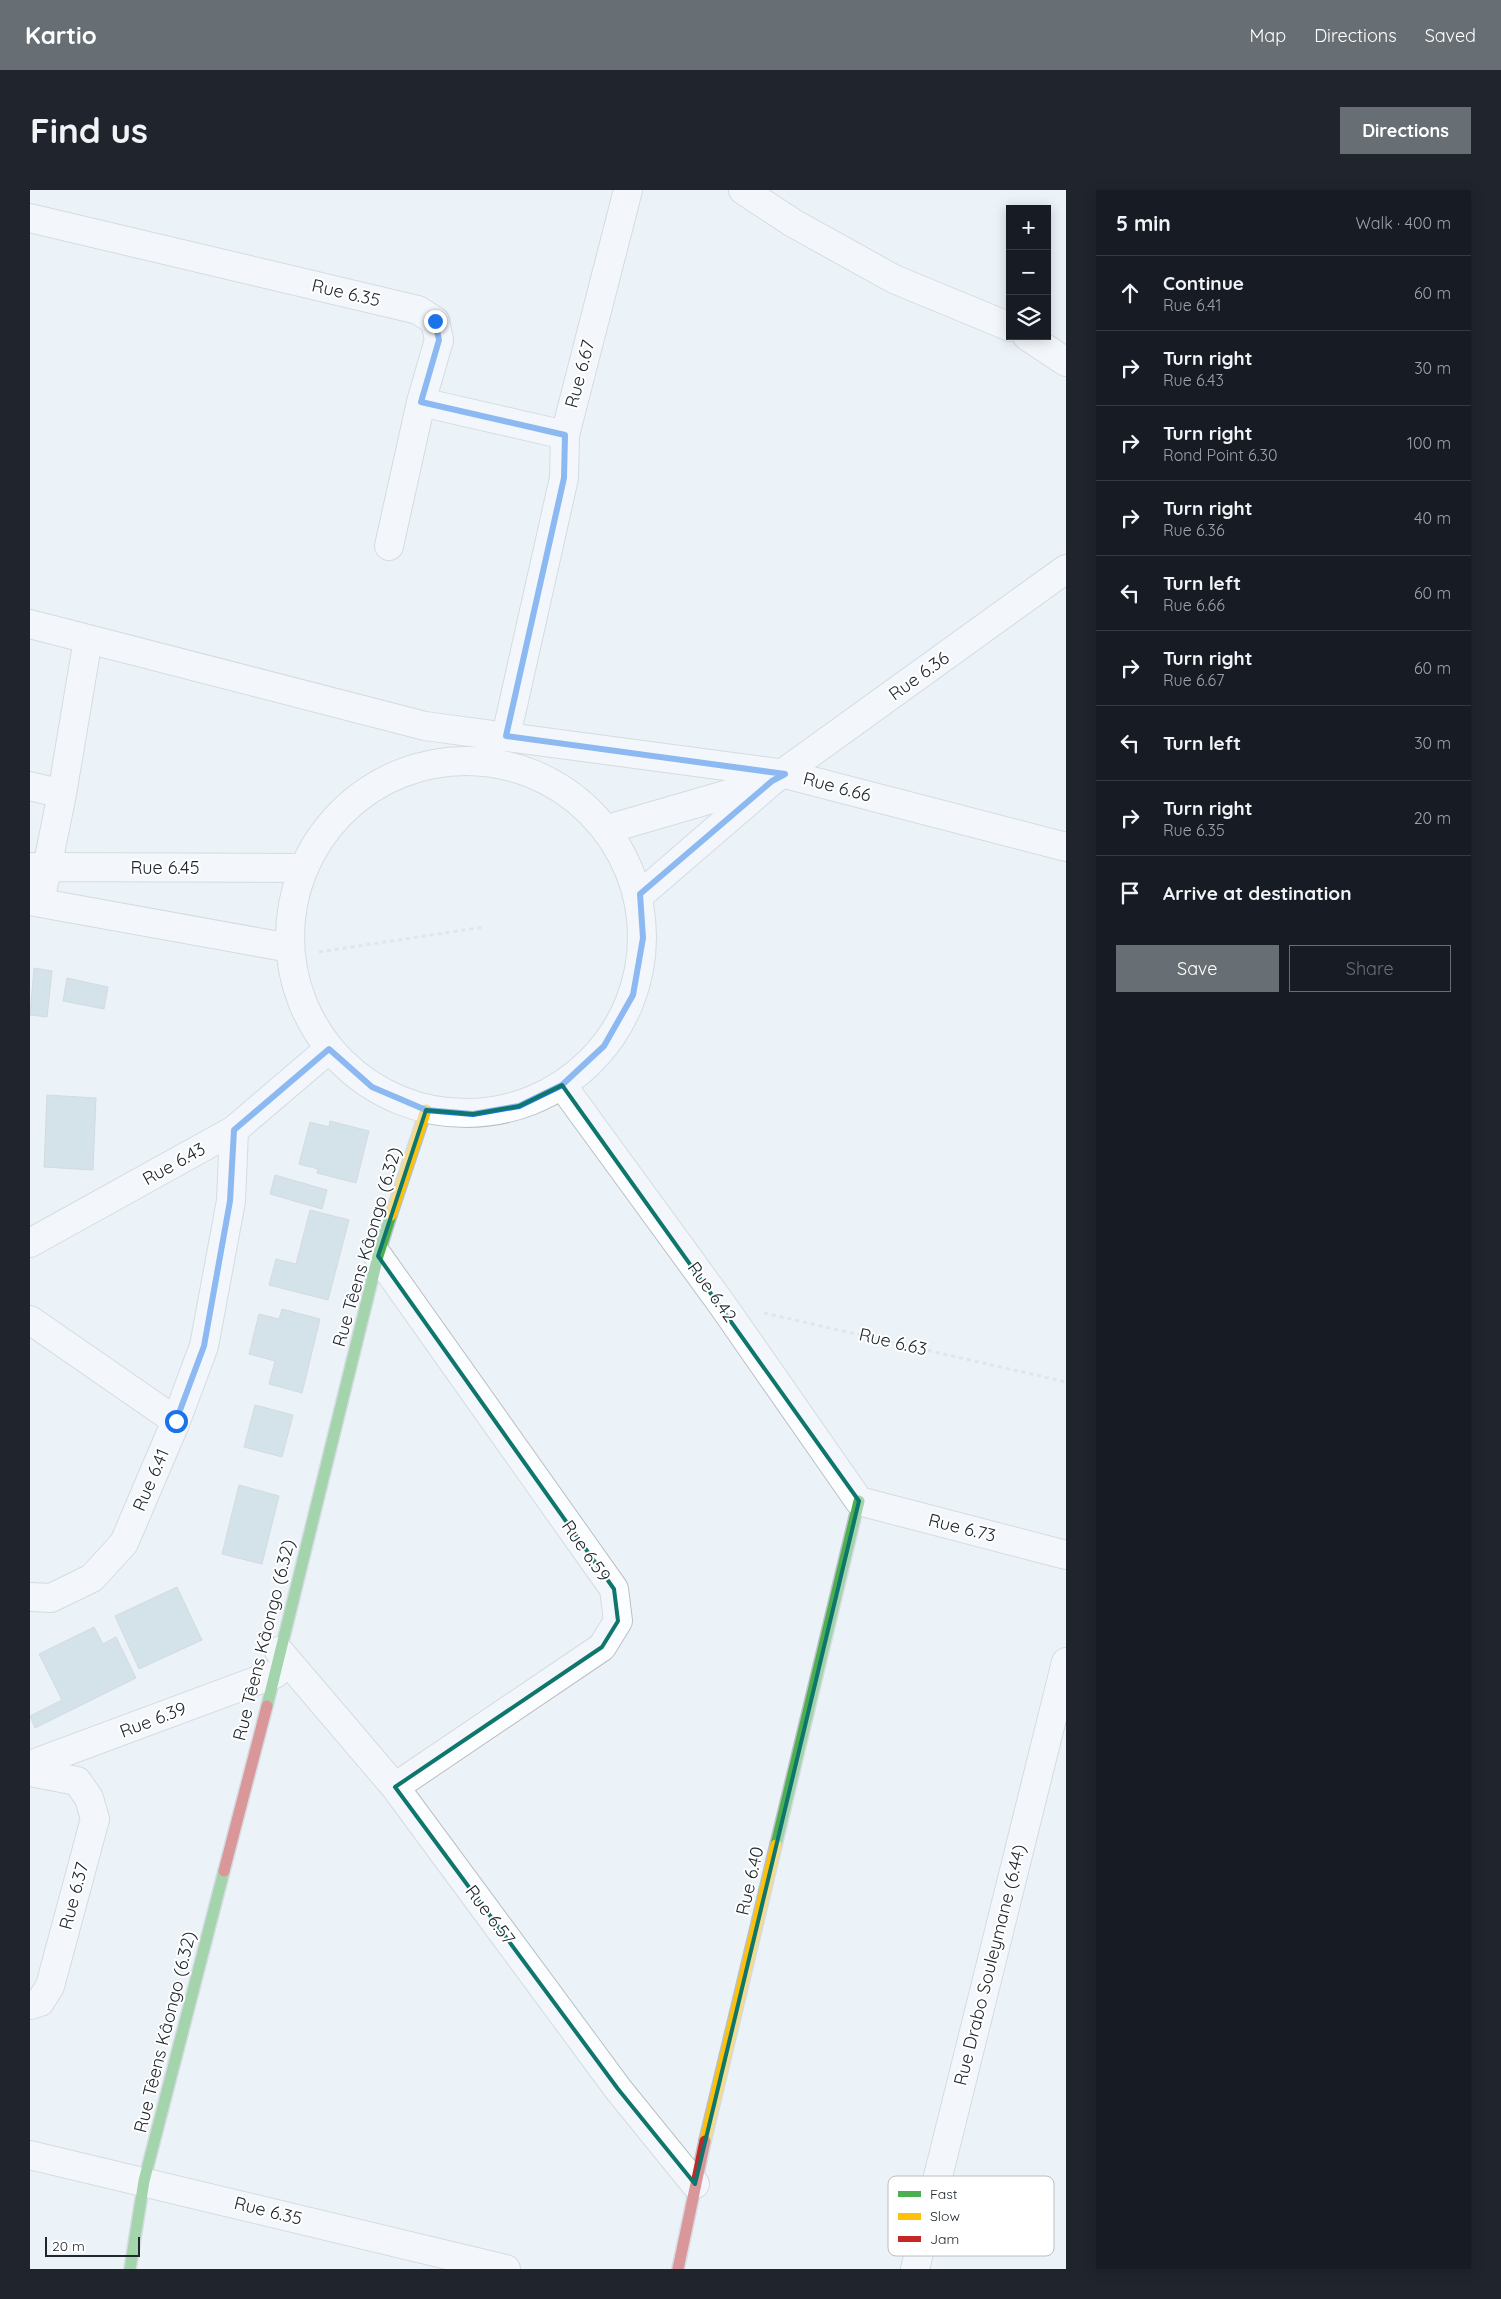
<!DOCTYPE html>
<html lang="en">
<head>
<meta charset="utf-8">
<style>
	body { margin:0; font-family:Quicksand,sans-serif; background:#20242c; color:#f1f3f6 }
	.controls { position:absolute; right:15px; top:15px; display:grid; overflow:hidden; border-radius:0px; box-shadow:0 2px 12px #0003 }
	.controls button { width:45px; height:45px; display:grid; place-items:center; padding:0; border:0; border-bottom:1px solid #363941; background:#171b24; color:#f1f3f6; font:25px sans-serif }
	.scale { position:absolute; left:15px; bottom:12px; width:95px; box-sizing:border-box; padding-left:5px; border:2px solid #21282d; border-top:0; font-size:14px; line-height:18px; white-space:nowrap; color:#21282d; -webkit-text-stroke:4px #fff; paint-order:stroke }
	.stop { position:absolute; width:15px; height:15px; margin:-11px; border:4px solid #1a73e8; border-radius:50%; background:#fff }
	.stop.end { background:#1a73e8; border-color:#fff; box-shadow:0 1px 5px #0008 }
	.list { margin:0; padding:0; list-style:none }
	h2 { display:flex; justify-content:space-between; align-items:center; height:65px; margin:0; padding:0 20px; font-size:21px }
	h2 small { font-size:16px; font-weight:400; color:#9ea1a6 }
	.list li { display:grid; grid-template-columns:32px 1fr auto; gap:15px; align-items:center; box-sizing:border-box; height:75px; padding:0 20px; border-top:1px solid #363941 }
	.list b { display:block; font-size:19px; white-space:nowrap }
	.list p { margin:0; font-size:16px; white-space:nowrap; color:#9ea1a6 }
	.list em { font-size:16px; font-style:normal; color:#9ea1a6 }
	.actions { display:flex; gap:10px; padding:15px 20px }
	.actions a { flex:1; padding:11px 0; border:1px solid #686f74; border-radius:0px; text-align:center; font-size:18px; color:#686f74 }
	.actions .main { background:#686f74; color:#fff }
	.icon { flex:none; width:28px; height:28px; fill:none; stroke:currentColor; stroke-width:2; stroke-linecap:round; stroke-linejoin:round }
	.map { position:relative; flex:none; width:1036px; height:2079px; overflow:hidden; border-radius:0px }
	header { display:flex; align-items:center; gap:30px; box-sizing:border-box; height:70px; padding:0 25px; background:#686f74; color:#fff }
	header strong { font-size:24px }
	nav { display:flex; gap:28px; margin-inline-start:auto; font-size:18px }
	.intro { display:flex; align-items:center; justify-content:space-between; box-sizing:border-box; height:120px; padding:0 30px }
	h1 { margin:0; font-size:35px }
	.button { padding:12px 22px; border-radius:0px; background:#686f74; color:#fff; font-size:18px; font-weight:700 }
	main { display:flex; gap:30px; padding:0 30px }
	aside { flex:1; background:#171b24; border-radius:0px; box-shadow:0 2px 12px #0003 }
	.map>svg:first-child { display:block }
	.building { fill:#b8d0d9; stroke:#b6bdc2 }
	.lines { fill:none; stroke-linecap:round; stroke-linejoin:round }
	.street-casing { stroke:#bac0c5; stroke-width:30 }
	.fast-casing { stroke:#bac0c5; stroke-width:14 }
	.slow-casing { stroke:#bac0c5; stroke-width:14 }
	.jam-casing { stroke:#bac0c5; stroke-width:14 }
	.path { stroke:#d6d8d9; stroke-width:3; stroke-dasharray:4 4; stroke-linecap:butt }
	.street { stroke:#fcfdfe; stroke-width:28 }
	.fast { stroke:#4caf50; stroke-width:11 }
	.slow { stroke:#ffc107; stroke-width:11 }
	.jam { stroke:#c62828; stroke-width:11 }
	.route { stroke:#1a73e8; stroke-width:6 }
	.marked { fill:none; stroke:#0f766e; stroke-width:4; stroke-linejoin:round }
	.labels { text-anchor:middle; stroke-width:4; stroke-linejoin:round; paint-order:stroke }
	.street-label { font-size:18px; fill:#21282d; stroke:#fff }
	.key { fill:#fff; stroke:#bcbec0; stroke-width:1 }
	.key-label { font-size:14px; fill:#21282d }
</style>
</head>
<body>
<header>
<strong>Kartio</strong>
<nav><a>Map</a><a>Directions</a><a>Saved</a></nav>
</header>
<div class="intro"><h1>Find us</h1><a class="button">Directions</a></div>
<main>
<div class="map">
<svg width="1036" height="2079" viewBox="0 0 1036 2079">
	<rect width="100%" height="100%" fill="#ebf2f8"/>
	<!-- building -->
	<path class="building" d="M4 778 22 781 17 827 0 825Z
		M37 788 78 797 74 819 33 811Z
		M17 905 66 908 63 980 14 977Z
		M300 931 339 941 326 993 287 983 288 979 269 974 280 932 299 937Z
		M245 985 297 1000 292 1019 240 1004Z
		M280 1020 319 1030 298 1110 239 1095 246 1069 266 1074Z
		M252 1119 290 1129 272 1203 239 1194 245 1171 219 1164 229 1124 249 1129Z
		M225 1215 263 1225 252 1267 214 1257Z
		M209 1295 249 1306 232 1374 192 1364Z
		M147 1397 172 1450 109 1479 85 1426Z
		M64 1437 73 1454 86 1447 106 1488 5 1538 0 1526 32 1510 9 1464Z"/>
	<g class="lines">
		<defs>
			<path id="street" d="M713 0 763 33 864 89 980 137
				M0 28 388 120 405 131 409 150 391 212 359 356
				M997 146 1036 172
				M391 212 535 245
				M0 434 395 536 755 584 1036 657
				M476 546 534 288 535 245 598 0
				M260 747a176 176 0 1 1 352 0a176 176 0 1 1-352 0Z
				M0 596 32 604
				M578 639 733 594
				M0 677 270 678
				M610 705 742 591 1036 379
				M0 711 260 758
				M10 712 32 604 58 449
				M532 895 691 1113 829 1311 1036 1365
				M0 1053 204 940 299 859
				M348 1066 584 1399 588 1431 572 1457 365 1597
				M0 1130 146 1231
				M0 1407 21 1408 62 1388 94 1353 146 1231 174 1156 201 1011 204 940
				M249 1461 365 1597 588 1899 665 1994
				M0 1575 245 1484
				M0 1582 47 1591 59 1608 65 1629 20 1796 10 1812 0 1815
				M0 1965 476 2079
				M885 2079 1036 1472"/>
			<path id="fast" d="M237 1516 348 1066 361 1025
				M746 1655 829 1311
				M100 2079 114 1991 194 1681"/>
			<path id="slow" d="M361 1025 396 920
				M675 1951 746 1655"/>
			<path id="jam" d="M194 1681 237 1516
				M648 2079 675 1951"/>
		</defs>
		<!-- street casing -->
		<use href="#street" class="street-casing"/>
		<!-- fast casing -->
		<use href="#fast" class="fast-casing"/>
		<!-- slow casing -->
		<use href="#slow" class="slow-casing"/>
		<!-- jam casing -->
		<use href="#jam" class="jam-casing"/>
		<!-- path -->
		<path class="path" d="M289 762 454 737
			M734 1123 1036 1192"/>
		<!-- street -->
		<use href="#street" class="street"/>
		<!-- fast -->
		<use href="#fast" class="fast"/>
		<!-- slow -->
		<use href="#slow" class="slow"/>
		<!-- jam -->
		<use href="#jam" class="jam"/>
	</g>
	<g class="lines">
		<!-- route -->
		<path class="route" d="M146 1231 174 1156 200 1011 204 940 299 859 342 897 396 920 443 924 489 916 532 895 574 856 603 805 613 748 610 704 742 591 755 584 476 546 534 288 535 245 391 212 409 150 405 131"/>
	</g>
	<!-- marked area -->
	<path d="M0 0H1036V2079H0ZM532 895 829 1311 665 1994 588 1899 365 1597 572 1457 588 1431 584 1399 348 1066 396 920 443 924 489 916Z" fill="#ebf2f8" fill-opacity=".55" fill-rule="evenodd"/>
	<path class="marked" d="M532 895 829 1311 665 1994 588 1899 365 1597 572 1457 588 1431 584 1399 348 1066 396 920 443 924 489 916Z"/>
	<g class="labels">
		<!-- street labels -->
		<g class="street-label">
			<text transform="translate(316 103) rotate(13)" y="6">Rue 6.35</text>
			<text transform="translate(550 184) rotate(-75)" y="6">Rue 6.67</text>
			<text transform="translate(889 486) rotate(-36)" y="6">Rue 6.36</text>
			<text transform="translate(807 597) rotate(15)" y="6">Rue 6.66</text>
			<text x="135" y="684">Rue 6.45</text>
			<text transform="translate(144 974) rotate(-29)" y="6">Rue 6.43</text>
			<text transform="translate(337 1057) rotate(-74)" y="6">Rue Têens Kâongo (6.32)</text>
			<text transform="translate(682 1102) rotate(54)" y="6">Rue 6.42</text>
			<text transform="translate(863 1152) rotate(13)" y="6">Rue 6.63</text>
			<text transform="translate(121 1290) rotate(-67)" y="6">Rue 6.41</text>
			<text transform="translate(932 1338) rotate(14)" y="6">Rue 6.73</text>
			<text transform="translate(556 1361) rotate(55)" y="6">Rue 6.59</text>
			<text transform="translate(234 1450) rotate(-76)" y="6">Rue Têens Kâongo (6.32)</text>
			<text transform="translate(123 1530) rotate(-21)" y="6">Rue 6.39</text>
			<text transform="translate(720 1691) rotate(-77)" y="6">Rue 6.40</text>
			<text transform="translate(44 1706) rotate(-75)" y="6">Rue 6.37</text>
			<text transform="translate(460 1725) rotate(53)" y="6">Rue 6.57</text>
			<text transform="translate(960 1775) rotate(-76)" y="6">Rue Drabo Souleymane (6.44)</text>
			<text transform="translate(135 1842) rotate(-76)" y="6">Rue Têens Kâongo (6.32)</text>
			<text transform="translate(238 2021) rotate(14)" y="6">Rue 6.35</text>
		</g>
	</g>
	<!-- legend -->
	<rect x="858" y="1986" width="166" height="80" rx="8" class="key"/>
	<rect x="868" y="2001" width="23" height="6" fill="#4caf50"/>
	<rect x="868" y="2023" width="23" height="7" fill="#ffc107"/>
	<rect x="868" y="2046" width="23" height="6" fill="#c62828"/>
	<g class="key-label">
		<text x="900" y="2009">Fast</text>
		<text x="900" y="2031">Slow</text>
		<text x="900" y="2054">Jam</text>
	</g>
</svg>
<div class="controls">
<button>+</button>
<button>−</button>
<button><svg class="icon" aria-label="layers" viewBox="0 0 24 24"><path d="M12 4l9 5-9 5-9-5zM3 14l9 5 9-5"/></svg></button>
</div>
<div class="scale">20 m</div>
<div class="stop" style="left:146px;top:1231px"></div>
<div class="stop end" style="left:405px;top:131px"></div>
</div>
<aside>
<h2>5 min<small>Walk · 400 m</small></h2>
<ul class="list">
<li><svg class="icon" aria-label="ahead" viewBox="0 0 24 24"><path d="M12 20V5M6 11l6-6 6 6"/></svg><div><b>Continue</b><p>Rue 6.41</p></div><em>60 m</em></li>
<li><svg class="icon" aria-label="right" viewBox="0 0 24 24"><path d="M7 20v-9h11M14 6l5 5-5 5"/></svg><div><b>Turn right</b><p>Rue 6.43</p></div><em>30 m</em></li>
<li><svg class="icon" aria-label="right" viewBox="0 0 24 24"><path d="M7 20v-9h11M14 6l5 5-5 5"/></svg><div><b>Turn right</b><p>Rond Point 6.30</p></div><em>100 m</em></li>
<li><svg class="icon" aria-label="right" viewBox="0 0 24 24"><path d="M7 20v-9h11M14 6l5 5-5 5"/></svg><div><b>Turn right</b><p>Rue 6.36</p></div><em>40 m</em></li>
<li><svg class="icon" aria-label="left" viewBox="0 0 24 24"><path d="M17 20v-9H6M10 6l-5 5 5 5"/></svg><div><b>Turn left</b><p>Rue 6.66</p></div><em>60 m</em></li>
<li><svg class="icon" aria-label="right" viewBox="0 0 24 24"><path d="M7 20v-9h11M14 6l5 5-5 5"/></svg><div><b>Turn right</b><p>Rue 6.67</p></div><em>60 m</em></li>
<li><svg class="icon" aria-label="left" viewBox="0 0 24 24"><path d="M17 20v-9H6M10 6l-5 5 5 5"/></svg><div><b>Turn left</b></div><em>30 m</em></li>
<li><svg class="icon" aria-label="right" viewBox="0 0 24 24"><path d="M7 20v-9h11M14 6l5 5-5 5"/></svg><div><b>Turn right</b><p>Rue 6.35</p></div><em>20 m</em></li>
<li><svg class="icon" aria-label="arrive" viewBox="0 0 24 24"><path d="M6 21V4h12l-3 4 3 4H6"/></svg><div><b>Arrive at destination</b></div></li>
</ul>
<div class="actions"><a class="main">Save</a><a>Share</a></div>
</aside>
</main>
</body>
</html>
